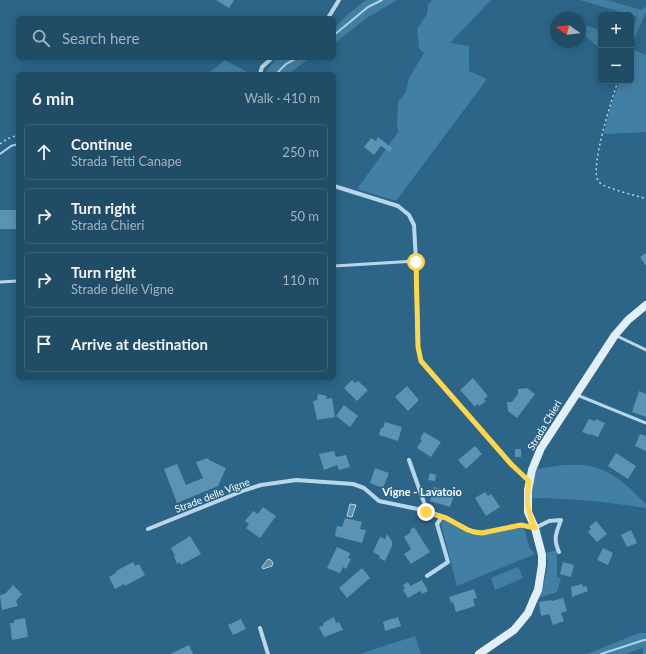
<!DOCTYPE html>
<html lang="en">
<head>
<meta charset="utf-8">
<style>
	body { margin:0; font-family:Lato,sans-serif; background:#2d566f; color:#f1f3f6 }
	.controls { position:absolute; right:12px; top:12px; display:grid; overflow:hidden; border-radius:6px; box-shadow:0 2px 10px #0003 }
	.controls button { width:36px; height:36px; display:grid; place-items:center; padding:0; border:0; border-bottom:1px solid #3e637a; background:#214c66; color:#f1f3f6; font:20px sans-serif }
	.compass { position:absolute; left:550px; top:12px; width:36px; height:36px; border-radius:50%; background:#214c66; box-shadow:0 2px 10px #0003; rotate:284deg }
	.stop { position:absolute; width:12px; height:12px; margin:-9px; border:3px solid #ffd54a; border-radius:50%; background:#fff }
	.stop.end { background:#ffd54a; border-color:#fff; box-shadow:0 1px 4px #0008 }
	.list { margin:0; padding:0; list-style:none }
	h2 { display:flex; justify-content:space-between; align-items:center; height:52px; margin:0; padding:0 16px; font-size:17px }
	h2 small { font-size:13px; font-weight:400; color:#a2b4bf }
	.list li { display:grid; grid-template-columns:26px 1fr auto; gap:12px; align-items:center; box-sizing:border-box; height:56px; margin:0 8px 8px; padding:0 8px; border:1px solid #3e637a; border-radius:6px }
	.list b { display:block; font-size:15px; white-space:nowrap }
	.list p { margin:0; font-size:13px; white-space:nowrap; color:#a2b4bf }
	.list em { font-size:13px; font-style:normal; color:#a2b4bf }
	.icon { flex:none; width:22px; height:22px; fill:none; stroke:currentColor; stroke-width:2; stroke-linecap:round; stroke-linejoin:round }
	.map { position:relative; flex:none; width:646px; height:654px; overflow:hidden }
	.search { position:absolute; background:#214c66; box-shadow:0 2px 10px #0003; left:16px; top:16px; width:320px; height:44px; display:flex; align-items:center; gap:10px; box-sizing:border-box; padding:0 14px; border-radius:6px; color:#a2b4bf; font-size:15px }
	.panel { position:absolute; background:#214c66; box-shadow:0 2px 10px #0003; left:16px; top:72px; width:320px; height:308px; border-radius:6px }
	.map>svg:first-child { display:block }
	.green { fill:#4180a4 }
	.water { fill:#688da3; stroke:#aed4e8 }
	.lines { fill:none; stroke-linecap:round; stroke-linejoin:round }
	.stream { stroke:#aed4e8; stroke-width:2 }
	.building { fill:#5c93b3 }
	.path { stroke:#b9d7e8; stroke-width:1.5; stroke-dasharray:2 3; stroke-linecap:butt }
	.service { stroke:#b9d7e8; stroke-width:3 }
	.minor { stroke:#b9d7e8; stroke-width:4 }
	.secondary { stroke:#e2eff7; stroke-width:8 }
	.route { stroke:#ffd54a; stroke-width:5 }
	.labels { text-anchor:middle; stroke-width:3; stroke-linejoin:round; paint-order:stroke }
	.street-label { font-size:10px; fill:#fff; stroke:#2c6588 }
	.neighbourhood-label { font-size:11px; font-weight:bold; fill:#fff; stroke:#2c6588 }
</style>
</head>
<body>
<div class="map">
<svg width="646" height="654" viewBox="0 0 646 654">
	<rect width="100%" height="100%" fill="#2c6588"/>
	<!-- green -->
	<path class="green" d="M366 0H397L365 19 334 44V29L347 15Z
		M432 0H491L450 43 469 46V71L487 79 396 201 357 189 399 131 397 128 398 102 406 92 409 78 424 53 419 48 417 29 427 14 428 5Z
		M580 0H607L641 10 646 7V12L631 46V34L637 17Z
		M580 24 601 30V49L580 32Z
		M631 49 646 55V132L604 134 609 112 620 81H631Z
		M278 58H310L288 74H265L271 65Z
		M225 60 251 74H207Z
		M564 465C570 465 576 465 583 465 609 467 628 486 646 504V508C608 502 570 498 531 498L532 484 537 469Z
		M444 520 469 533 481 534 522 528 525 531 529 547 535 554 457 586 441 524Z
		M557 550V577L561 578 557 592 539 598C543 584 551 567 546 553Z
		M518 567 523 578 495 590 491 578Z
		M639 633H646V654H643V648L625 654H587Z
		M415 636 421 654H360Z"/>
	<!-- water -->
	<path class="water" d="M350 504 356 505 352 517 347 516Z
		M268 559 271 560 273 563 272 566 263 569 262 567Z"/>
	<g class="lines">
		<!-- stream -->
		<path class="stream" d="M334 35 368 7 382 0
			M276 74 286 64 297 58
			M0 154 11 146 18 144
			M601 654 644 640H646"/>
	</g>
	<!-- building -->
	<path class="building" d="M216 0H234L229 8Z
		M378 137 393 149 390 152 381 146 374 155 364 147 371 138 376 141Z
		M0 210H18V229H0Z
		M646 253V266L640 257Z
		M473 378 488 396 484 399 486 401 479 406 477 404 475 407 460 390Z
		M352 380 355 383 358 381 368 390 357 401 344 388Z
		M407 386 419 400 408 411 395 397Z
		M527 388 535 394 517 418 508 411 507 402H512L518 394V389Z
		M639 391 646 394V417L632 412Z
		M318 394 327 396 326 399 332 398 335 417 317 420 313 401 317 400Z
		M344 405 358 416 350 427 336 416Z
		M589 419 595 421 596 419 605 423 598 437 590 434V435L582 432Z
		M385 422 402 427 398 441 379 435 381 428H383Z
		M424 432 441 442 431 457 417 448 422 440 420 439Z
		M640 434 646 436V451L635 446Z
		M475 446 482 454 466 469 458 460Z
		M515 449H521V457H515Z
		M334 451 336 457 346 455 350 467 339 470 337 465 324 470 319 454Z
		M616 453 636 466 628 479 608 466Z
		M208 458 209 460 226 468 218 486 177 503 164 469 177 464 186 485 203 478 196 462Z
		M375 468 389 473 383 488 370 483Z
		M430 473 436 475 435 481 428 480Z
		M434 487 455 493 450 507 430 501Z
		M485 492 488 496 491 494 500 507 486 516 475 498Z
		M263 507 276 516 260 538 246 528 249 524 245 521 253 511 258 514Z
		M345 518 362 522 360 529 366 530 362 543 335 536 337 526 342 527Z
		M596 521 607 534 597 542 588 532 591 529 589 527Z
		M414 527 430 552 411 564 404 554 411 549 404 537 411 532 410 530Z
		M631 530 637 543 627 547 621 535Z
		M387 534 392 541V546L385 561 379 558 380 556 373 552 380 537 385 539Z
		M190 536 201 554 181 565 180 562 177 564 174 557 175 556 171 548Z
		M337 547 350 553 348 558 351 559 346 569 343 567 340 573 327 568Z
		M603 548 613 553 608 565 597 560Z
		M133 562 135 566 139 564 145 575 125 586 124 584 115 589 109 577 117 572 116 571Z
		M563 562 574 565 571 577 560 574Z
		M362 568 370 578 347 598 339 588Z
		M422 580 428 591 422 594 420 591 408 598 403 590 405 589 403 585 408 582 410 586Z
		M582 584 583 587 586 586 588 591 572 597 571 587Z
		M13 585 22 594 16 601 18 606 2 610 0 595 5 594Z
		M474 589 477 598 473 599 475 606 456 612 453 602 451 603 449 597Z
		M563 598 567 611 561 613 564 621 553 625 549 614 541 616 539 602 551 600 552 601Z
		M334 617 336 623 339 622 343 630 324 637 319 627 324 625 323 623Z
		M398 617 401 626 385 631 383 622 393 618V619Z
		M25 618 28 637 12 640 10 623H14V620Z
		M241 619 246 629 233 635 228 625Z
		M189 645 193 654H170Z"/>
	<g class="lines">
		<!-- path -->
		<path class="path" d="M618 81C613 96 588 171 599 182 606 189 636 195 646 199
			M0 144 7 139 18 135"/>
		<!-- service -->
		<path class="service" d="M334 266 416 261
			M0 282 18 281
			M617 336 646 350
			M577 395 646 423"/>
		<!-- minor -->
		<path class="minor" d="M328 18 339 0
			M260 74 262 67 272 58
			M334 186 398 206 409 215 414 225 416 261 418 347 421 361 511 464 529 481
			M409 460 427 511
			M148 529 245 490 261 485 296 480 353 484 364 488 379 501 427 511 446 518 468 530 481 533 521 525 535 528 549 521 561 520C556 533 553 539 559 552
			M427 576 448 562 437 524 442 517
			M260 628 268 654"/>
		<!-- secondary -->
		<path class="secondary" d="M479 654 514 630 528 613 533 601 538 590 542 565V555L535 528 528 512V490L532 470 541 448 615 335 628 320 646 305"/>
	</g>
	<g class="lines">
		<!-- route -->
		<path class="route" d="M416 262 418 347 421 361 511 464 529 481C526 500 527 510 535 528L521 525 482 533 474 532 468 530 446 518 426 512"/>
	</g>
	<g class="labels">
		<!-- street labels -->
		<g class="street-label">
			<text transform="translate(544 425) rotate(-59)" y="4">Strada Chieri</text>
			<text transform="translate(212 495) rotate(-21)" y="4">Strade delle Vigne</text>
		</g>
		<!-- neighbourhood labels -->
		<g class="neighbourhood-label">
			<text x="422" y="496">Vigne - Lavatoio</text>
		</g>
	</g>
</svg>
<div class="controls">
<button>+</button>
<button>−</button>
</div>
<svg class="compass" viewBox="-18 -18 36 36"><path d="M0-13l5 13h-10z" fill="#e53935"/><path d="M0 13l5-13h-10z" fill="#a2b4bf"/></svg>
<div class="stop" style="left:416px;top:262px"></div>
<div class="stop end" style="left:426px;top:512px"></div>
<div class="search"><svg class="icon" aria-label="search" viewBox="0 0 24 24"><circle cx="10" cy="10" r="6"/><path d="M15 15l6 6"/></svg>Search here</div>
<section class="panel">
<h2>6 min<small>Walk · 410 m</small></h2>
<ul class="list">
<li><svg class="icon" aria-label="ahead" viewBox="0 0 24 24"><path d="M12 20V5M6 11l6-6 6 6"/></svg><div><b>Continue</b><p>Strada Tetti Canape</p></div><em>250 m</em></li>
<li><svg class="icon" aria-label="right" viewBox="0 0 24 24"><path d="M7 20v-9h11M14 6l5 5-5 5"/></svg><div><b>Turn right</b><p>Strada Chieri</p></div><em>50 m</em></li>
<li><svg class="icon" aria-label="right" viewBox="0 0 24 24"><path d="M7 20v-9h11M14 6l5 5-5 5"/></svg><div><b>Turn right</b><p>Strade delle Vigne</p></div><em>110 m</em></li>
<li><svg class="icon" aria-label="arrive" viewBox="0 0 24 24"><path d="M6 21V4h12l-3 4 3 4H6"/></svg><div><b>Arrive at destination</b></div></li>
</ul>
</section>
</div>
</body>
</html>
